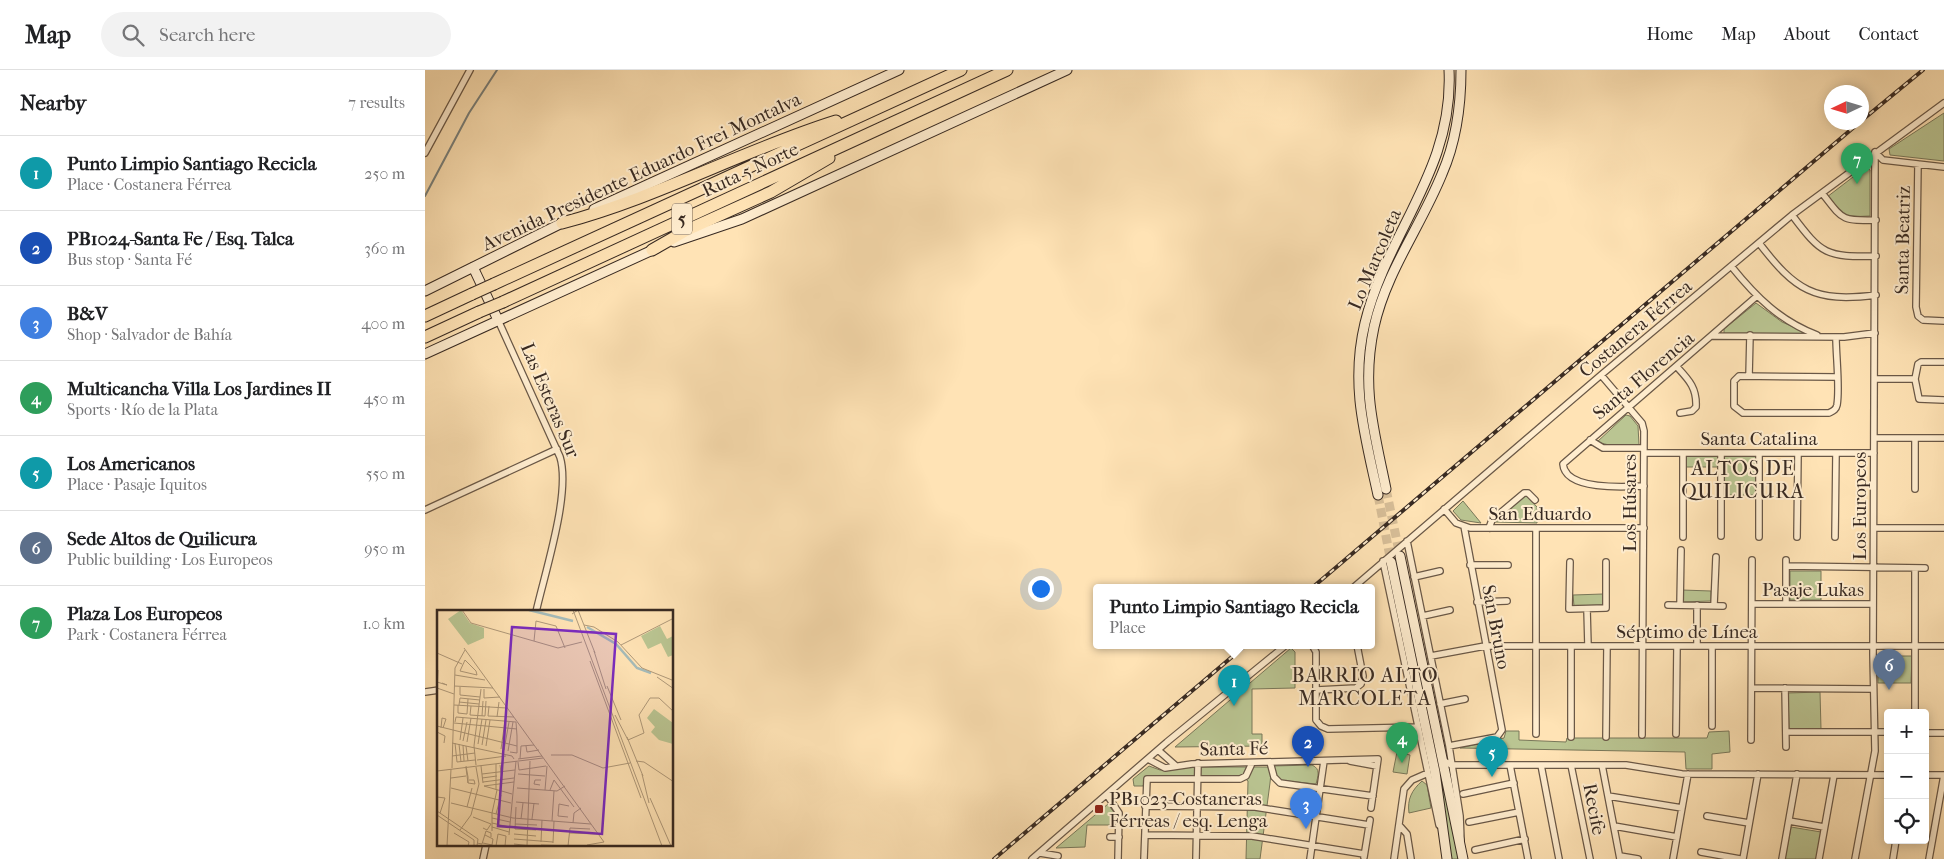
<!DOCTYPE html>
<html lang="en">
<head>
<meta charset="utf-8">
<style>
	body { margin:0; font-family:"IM FELL French Canon",serif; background:#f2f2f2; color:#202124 }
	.controls { position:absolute; right:15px; bottom:15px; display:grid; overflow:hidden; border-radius:5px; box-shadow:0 2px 12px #0003 }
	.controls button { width:45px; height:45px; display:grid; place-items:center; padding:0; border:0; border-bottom:1px solid #e0e0e0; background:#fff; color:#202124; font:25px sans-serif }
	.compass { position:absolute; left:1399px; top:15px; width:45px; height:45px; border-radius:50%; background:#fff; box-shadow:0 2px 12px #0003; rotate:266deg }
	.you { position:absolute; left:615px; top:518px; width:18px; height:18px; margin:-12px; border:4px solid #fff; border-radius:50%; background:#1a73e8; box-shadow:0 0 0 8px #1a73e833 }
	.badge { display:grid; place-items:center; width:32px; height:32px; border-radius:50%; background:#0f766e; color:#fff; font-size:16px; font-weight:700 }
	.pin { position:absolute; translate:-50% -41px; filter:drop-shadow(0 1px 2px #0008) }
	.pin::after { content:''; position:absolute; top:26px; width:18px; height:15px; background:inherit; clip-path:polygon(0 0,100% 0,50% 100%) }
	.popup { position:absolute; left:668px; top:514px; width:282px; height:65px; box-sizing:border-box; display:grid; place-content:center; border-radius:5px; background:#fff; filter:drop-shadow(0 1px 4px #0005); font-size:16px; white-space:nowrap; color:#757577 }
	.popup b { font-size:19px; color:#202124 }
	.popup::after { content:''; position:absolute; left:50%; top:100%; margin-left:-10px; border:10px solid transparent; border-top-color:#fff }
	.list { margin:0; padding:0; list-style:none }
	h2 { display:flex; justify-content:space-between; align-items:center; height:65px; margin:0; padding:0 20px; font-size:21px }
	h2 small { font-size:16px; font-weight:400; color:#757577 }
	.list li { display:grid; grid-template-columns:32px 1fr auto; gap:15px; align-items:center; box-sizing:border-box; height:75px; padding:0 20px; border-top:1px solid #e0e0e0 }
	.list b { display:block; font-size:19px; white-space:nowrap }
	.list p { margin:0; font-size:16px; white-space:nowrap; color:#757577 }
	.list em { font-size:16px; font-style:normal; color:#757577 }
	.icon { flex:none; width:28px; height:28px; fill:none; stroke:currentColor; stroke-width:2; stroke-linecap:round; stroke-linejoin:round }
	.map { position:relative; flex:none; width:1519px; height:789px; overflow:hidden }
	header { display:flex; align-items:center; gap:30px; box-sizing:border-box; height:70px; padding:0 25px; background:#fff; border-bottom:1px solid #e0e0e0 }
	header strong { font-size:24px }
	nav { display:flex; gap:28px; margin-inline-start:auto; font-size:18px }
	.search { width:350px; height:45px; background:#f2f2f2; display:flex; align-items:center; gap:12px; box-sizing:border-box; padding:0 18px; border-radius:28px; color:#757577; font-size:19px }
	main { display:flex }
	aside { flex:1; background:#fff }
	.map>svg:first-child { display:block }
	.green { fill:#bac592; stroke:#79785a }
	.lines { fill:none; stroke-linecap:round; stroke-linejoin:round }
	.stream { stroke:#79817d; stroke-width:2 }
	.secondary-tunnel { stroke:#d7be98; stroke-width:9; stroke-dasharray:9 4.5; stroke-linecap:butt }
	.street-casing { stroke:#6a5847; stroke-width:8 }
	.secondary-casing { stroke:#382a22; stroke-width:11 }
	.highway-casing { stroke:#382a22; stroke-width:13 }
	.street { stroke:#ffedcf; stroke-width:5.5 }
	.secondary { stroke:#ffedcf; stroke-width:9 }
	.highway { stroke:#ffe3b5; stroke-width:11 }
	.rail-casing { stroke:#382a22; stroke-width:4 }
	.rail { stroke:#ffedcf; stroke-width:2; stroke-dasharray:5.5; stroke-linecap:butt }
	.highway-bridge-casing { stroke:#382a22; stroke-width:13; stroke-linecap:butt }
	.highway-bridge { stroke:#ffe3b5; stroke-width:11 }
	.poi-dot { fill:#8f2418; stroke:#ffedcf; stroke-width:2 }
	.labels { text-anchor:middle; stroke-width:4; stroke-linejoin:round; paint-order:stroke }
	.shield { fill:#ffedcf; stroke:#746456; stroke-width:1 }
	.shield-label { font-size:18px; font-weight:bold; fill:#382a22 }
	.street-label { font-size:19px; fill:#382a22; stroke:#ffedcf }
	.poi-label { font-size:19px; fill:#382a22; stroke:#ffedcf; text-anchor:start }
	.neighbourhood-label { font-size:20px; letter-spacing:1px; fill:#382a22; stroke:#ffedcf }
	.inset-river { fill:none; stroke:#a5bbb9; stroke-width:2.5 }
	.inset-road { fill:none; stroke:#af997a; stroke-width:1 }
	.view { fill:#7b2cbf; fill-opacity:0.15; stroke:#7b2cbf; stroke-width:2.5 }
	.inset-edge { fill:none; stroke:#382a22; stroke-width:2.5 }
</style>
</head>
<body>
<header>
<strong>Map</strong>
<div class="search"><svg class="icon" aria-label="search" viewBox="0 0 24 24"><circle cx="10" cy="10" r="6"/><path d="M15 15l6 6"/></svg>Search here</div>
<nav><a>Home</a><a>Map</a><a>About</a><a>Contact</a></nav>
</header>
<main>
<aside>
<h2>Nearby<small>7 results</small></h2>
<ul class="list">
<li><span class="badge" style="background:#0f9aa8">1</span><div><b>Punto Limpio Santiago Recicla</b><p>Place · Costanera Férrea</p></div><em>250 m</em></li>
<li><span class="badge" style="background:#1a4fb4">2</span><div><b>PB1024-Santa Fe / Esq. Talca</b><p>Bus stop · Santa Fé</p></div><em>360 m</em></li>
<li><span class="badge" style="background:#3f7fe0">3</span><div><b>B&amp;V</b><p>Shop · Salvador de Bahía</p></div><em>400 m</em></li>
<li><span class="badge" style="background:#2e9e5b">4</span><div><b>Multicancha Villa Los Jardines II</b><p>Sports · Río de la Plata</p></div><em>450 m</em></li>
<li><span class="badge" style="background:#0f9aa8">5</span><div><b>Los Americanos</b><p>Place · Pasaje Iquitos</p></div><em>550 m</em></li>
<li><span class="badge" style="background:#5c6f8a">6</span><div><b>Sede Altos de Quilicura</b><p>Public building · Los Europeos</p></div><em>950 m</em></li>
<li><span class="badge" style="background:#2e9e5b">7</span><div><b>Plaza Los Europeos</b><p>Park · Costanera Férrea</p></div><em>1.0 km</em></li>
</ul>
</aside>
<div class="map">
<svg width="1519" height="789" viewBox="0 0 1519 789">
	<rect width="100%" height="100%" fill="#ffe3b5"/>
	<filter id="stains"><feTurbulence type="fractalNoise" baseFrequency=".004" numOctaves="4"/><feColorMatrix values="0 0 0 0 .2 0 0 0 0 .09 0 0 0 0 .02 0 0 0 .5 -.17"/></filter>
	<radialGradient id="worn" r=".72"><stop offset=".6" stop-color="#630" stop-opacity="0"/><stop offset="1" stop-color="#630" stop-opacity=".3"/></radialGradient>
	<!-- green -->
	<path class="green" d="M1519 43V91L1465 85 1464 79Z
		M1441 97 1445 100V146L1420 147 1402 127Z
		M1331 233 1357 252 1387 265H1299V259Z
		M1201 345 1205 346 1213 356 1214 375H1184L1172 372Z
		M1261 386H1331V425H1298V397H1260Z
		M1101 425 1112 437V453L1070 452Z
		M1038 431 1056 453 1036 450 1028 441Z
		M1365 501H1396V530H1365Z
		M1257 520 1286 521V531L1257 532Z
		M1178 524V535L1149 536 1148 525Z
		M866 578 870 582V618L827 619V664H837V676L750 677Z
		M1453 586H1487L1486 613H1453Z
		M1395 622 1396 659H1364L1363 623Z
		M1081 661H1094V670L1141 672 1142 668H1282L1284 662 1304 661 1305 682 1287 684V699H1261L1260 682 1035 678 1079 668Z
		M972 682 985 685 982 704 968 702Z
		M887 695C896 699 893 706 891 714L852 710 848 696Z
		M724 696 735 700 766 697H843L846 703 845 713 835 789H821L823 711 817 706 721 707 718 716H709L708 709Z
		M1019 706 1036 789H1026L1011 709Z
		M997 711 1002 715 1006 738 984 743C982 729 987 720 997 711Z
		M683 734 690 744V755H662L660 777 631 778Z
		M1366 757 1396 762 1391 789H1360Z"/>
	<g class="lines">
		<!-- stream -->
		<path class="stream" d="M0 126 44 43 72 0"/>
		<!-- secondary-tunnel -->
		<path class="secondary-tunnel" d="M961 419 975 486
			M953 425 966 492"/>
		<defs>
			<path id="street" d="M1450 82 1458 90 1519 97
				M0 83 45 0
				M1493 94 1491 237 1493 246 1498 250 1519 251
				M1397 123C1418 150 1416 151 1451 150
				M1367 145C1397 185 1401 187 1451 186
				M1334 173C1370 220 1389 233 1451 225
				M1306 196C1331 227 1355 251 1392 265
				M73 250 135 387C146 423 120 502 111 542
				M1287 266 1419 267 1450 263
				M1411 267C1411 286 1415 318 1412 335 1411 340 1408 341 1404 343H1318L1309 336V311L1314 306 1411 307
				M1519 292H1496L1493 294 1490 309 1494 329 1519 330
				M1252 297C1264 310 1272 318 1271 337L1267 341 1255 343
				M1176 305 1217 353 1219 361 1217 665
				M1324 306 1325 265
				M1450 309H1490
				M1450 368H1519
				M1490 368V419
				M1165 370 1178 378H1219
				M1219 383H1449
				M1296 383V466
				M1334 383V467
				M1219 416C1201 417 1140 421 1138 394L1332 226
				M1019 439 1031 453 1045 458H1219
				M0 440 132 379
				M1064 458 1067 450 1099 423H1103L1110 430
				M1111 458V664
				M1449 458H1519
				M1258 467V383
				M1372 467 1373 383
				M1410 467 1411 383
				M982 471 1024 676 1035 746 1036 770
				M958 491 1014 755
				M1145 492 1144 539 1181 538V492
				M1045 495H1083
				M1361 496 1500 498
				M989 507 1015 501
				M929 517 1176 305 1367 145 1519 33
				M1052 532 1082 531
				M1327 534H1448
				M1361 534V490
				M1243 535 1298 536
				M1255 535 1256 480
				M1289 535 1291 487
				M1162 539 1163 576
				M998 546 1025 540
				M887 575 891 582V650L896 656 903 659 993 657
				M1146 576V667
				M1272 576V535
				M1287 576V656
				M1006 586 1060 576H1519
				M1327 618 1448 619
				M1360 618 1361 677
				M892 620 931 618 936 614 938 606 932 575
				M0 622 14 620
				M1015 634 1040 629
				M1490 643V498
				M1361 662H1463
				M1500 663H1519
				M1251 664 1252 576
				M1181 667 1182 576
				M1326 670 1327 490
				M1024 676 1072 667 1077 660 1039 456
				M733 680 750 695
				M723 689 740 698 767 694 953 689 946 738
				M1018 690 1026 695H1201L1257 704 1463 705
				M925 691 952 696
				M845 692 849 707 855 713 948 726
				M1085 695 1103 789
				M1116 695 1134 789
				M1146 695 1165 789
				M1177 695 1195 789
				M1500 705H1519
				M1038 724 1089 713
				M682 725 694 743 693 789
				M1183 726 1257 738
				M720 736 830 737 944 755
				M1282 746 1324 753
				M1364 751 1399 757
				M1044 752 1094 742
				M974 755 982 764 986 789
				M1189 756 1252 767
				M720 765 827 766 939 784
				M685 767H694
				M1050 780 1100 769
				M1276 782 1315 789
				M615 783 633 786
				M1195 786 1213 789
				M939 787 945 750
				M58 789 61 775
				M607 789 742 672 861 575
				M719 789 722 709H815L821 706 827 693
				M771 789 773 693
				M885 789 899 691
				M969 789 979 719 987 710 1003 703
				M1248 789 1263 704
				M1318 789 1333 704
				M1357 789 1372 704
				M1394 789 1409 705
				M1430 789 1450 681 1448 584 1450 82
				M1468 789 1471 770
				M1504 789 1519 705"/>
			<path id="secondary" d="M169 139 474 0
				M249 172 317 149 642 0
				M48 197 73 250
				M0 221 141 151
				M0 284 232 178
				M961 419C949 360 936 318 949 257 961 202 996 156 1017 104 1031 72 1036 35 1036 0
				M953 425C940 365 925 315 940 253 962 162 1029 100 1024 0
				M975 486 1038 789
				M966 492 1010 702 1022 789"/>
			<path id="highway" d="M137 153C232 128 318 80 411 51
				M227 180 262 160 346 122 404 88
				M69 214 536 0
				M78 232 582 0
				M0 246 47 224
				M0 267 54 242"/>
		</defs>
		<!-- street casing -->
		<use href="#street" class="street-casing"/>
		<!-- secondary casing -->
		<use href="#secondary" class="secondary-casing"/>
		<!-- highway casing -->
		<use href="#highway" class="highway-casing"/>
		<!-- street -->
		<use href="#street" class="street"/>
		<!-- secondary -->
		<use href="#secondary" class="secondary"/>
		<!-- highway -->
		<use href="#highway" class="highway"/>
		<defs>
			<path id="rail" d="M1436 51 1498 0
				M888 517 1435 52
				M569 789 821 575"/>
		</defs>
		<!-- rail casing -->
		<use href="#rail" class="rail-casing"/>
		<!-- rail -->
		<use href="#rail" class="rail"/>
		<defs>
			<path id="highway-bridge" d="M47 224 69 214
				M54 242 78 232"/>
		</defs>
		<!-- highway-bridge casing -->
		<use href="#highway-bridge" class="highway-bridge-casing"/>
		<!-- highway-bridge -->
		<use href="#highway-bridge" class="highway-bridge"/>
	</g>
	<!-- markers -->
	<rect class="poi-dot" x="669" y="734" width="10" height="10" rx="2.5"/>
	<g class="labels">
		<!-- shield labels -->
		<rect class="shield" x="247" y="133.5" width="20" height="31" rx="4"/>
		<g class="shield-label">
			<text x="257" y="155">5</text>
		</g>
		<!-- street labels -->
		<g class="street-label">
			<text transform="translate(325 99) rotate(-25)" y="7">Ruta 5 Norte</text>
			<text transform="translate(216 101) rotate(-25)" y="7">Avenida Presidente Eduardo Frei Montalva</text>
			<text transform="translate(1477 170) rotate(-89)" y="7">Santa Beatriz</text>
			<text transform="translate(949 189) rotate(-67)" y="7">Lo Marcoleta</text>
			<text transform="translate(1210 258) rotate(-40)" y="7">Costanera Férrea</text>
			<text transform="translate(1218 305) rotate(-40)" y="7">Santa Florencia</text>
			<text transform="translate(126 330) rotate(67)" y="7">Las Esteras Sur</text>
			<text x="1334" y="375">Santa Catalina</text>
			<text transform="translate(1204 433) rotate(-90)" y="7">Los Húsares</text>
			<text transform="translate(1434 436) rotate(-90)" y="7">Los Europeos</text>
			<text x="1115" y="450">San Eduardo</text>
			<text x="1388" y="526">Pasaje Lukas</text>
			<text transform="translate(1072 557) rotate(79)" y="7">San Bruno</text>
			<text x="1262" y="568">Séptimo de Línea</text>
			<text transform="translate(809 678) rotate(-1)" y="7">Santa Fé</text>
			<text transform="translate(1170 739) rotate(79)" y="7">Recife</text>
		</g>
		<!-- poi labels -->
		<g class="poi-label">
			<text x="684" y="735">PB1023-Costaneras<tspan x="684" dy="22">Férreas / esq. Lenga</tspan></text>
		</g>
		<!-- neighbourhood labels -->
		<g class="neighbourhood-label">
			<text x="1318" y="405">ALTOS DE<tspan x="1318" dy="23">QUILICURA</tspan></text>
			<text x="940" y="612">BARRIO ALTO<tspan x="940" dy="23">MARCOLETA</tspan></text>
		</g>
	</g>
	<!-- overview -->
	<g transform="translate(12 540)">
		<rect width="236" height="236" fill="#ffe3b5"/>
		<path d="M24 0 33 13 47 18V28L31 35 11 9ZM223 16 230 29 236 26V45L231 47 224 33 211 39 204 26ZM217 99 236 113V134L222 130 214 122 218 117 210 108Z" fill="#bac592"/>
		<path class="inset-river" d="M92 0 136 11M150 17 179 34 200 58 214 63"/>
		<path class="inset-road" d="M25 0 34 13 121 38 145 32M136 0 225 236M135 4 141 0 158 43M147 15 157 17 181 32 205 58 235 70M97 31 99 11 119 16 128 38M184 35 237 8M27 38 167 232 150 235M157 41 169 79M0 43 25 54M28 50 39 61 40 65 23 61ZM153 51 204 188M18 65 48 70M220 67 237 79M0 72 10 75 5 73M17 76 56 78M170 76 184 110M23 77V85L43 87M0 78 17 84M47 79V88L63 87M0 80 1 60M22 92 42 94M17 95 70 98M21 95V103L30 104 31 89M22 95 23 88 43 90M34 96 33 105 48 106 49 91M52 96 51 106 77 107M178 105 191 130M45 106 46 91M60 107 62 92M18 112 19 107 79 112 80 126M17 113 80 119M0 116 80 136M4 118 5 108 9 109 6 118M0 122 8 126 7 133M190 127 206 166M23 130 26 108M191 130 207 123 202 105 213 88H222L237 102M26 131 30 112M30 132 34 108M15 133 75 146 77 149M18 133 20 152M22 134 24 152M41 134 45 109M26 135 27 151M45 135 49 110M29 136 31 151M49 136 53 110M89 136 90 142 102 140M64 139 68 111M67 140 72 112M71 141 76 112M73 142 80 143V126M114 145H135L166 158 193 153M15 146 38 143M81 149 105 146M83 149 84 136 97 135M40 150 69 146M199 151 207 152 237 172M20 152 38 150M81 152 82 160 109 156M59 154V180M39 155 37 136 44 79M63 155 65 170M29 156 31 167V173L29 158M44 156 46 173M15 158 18 58 28 40M0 161 106 148M45 164 78 160M81 164 108 166M205 164 212 193M14 168 29 166M45 168 60 166M46 172 77 168M31 173 38 174 37 170H32M103 175 97 174 98 170H104M47 176 77 172M47 176 75 184M14 178 74 193M80 178 120 181 128 176M108 180 110 156M113 180 117 170 137 197M0 187 8 188 3 203M213 188 234 236M79 192 102 194M14 193 76 208 154 214M30 197 35 178M79 197 78 219 99 220M0 201 41 229 40 236M59 204 64 185M0 205 37 230V236M36 207 54 214 50 220 46 218M131 207 121 206 122 194 132 196M55 208 73 212M84 209 86 193M95 209 97 193M115 211 117 181M55 213 72 217M136 213 137 203 144 198M78 214 100 215M55 217 72 222M23 220 34 205 42 174 39 157M55 221V203L60 180M17 223 32 232 31 236M132 223 161 224M77 224 99 226M72 225 79 151M77 229 116 232M104 232 105 210M40 233 45 234 49 221 54 223V227M46 233 55 235 56 229 48 225M116 233 117 211M77 234 95 236M104 235 134 236M10 236 14 159M59 236 61 224 69 226 68 236M90 236 93 151M131 236 133 218 153 219"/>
		<path class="view" d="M75 17 179 24 165 224 61 216Z"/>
		<rect width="236" height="236" class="inset-edge"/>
	</g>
	<rect width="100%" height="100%" filter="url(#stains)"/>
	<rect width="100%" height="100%" fill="url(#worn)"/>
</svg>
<div class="controls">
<button>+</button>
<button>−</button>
<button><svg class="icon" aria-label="locate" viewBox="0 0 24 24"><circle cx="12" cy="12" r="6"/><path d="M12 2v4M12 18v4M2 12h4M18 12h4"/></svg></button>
</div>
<svg class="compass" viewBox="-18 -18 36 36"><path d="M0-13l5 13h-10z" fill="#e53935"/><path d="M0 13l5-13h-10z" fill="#757577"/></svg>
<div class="you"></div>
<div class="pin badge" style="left:809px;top:636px;background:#0f9aa8">1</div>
<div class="popup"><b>Punto Limpio Santiago Recicla</b>Place</div>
<div class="pin badge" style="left:883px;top:697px;background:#1a4fb4">2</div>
<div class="pin badge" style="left:881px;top:759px;background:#3f7fe0">3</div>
<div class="pin badge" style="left:977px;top:693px;background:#2e9e5b">4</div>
<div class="pin badge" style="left:1067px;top:707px;background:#0f9aa8">5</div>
<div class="pin badge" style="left:1464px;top:620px;background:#5c6f8a">6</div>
<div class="pin badge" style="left:1432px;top:114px;background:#2e9e5b">7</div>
</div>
</main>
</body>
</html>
